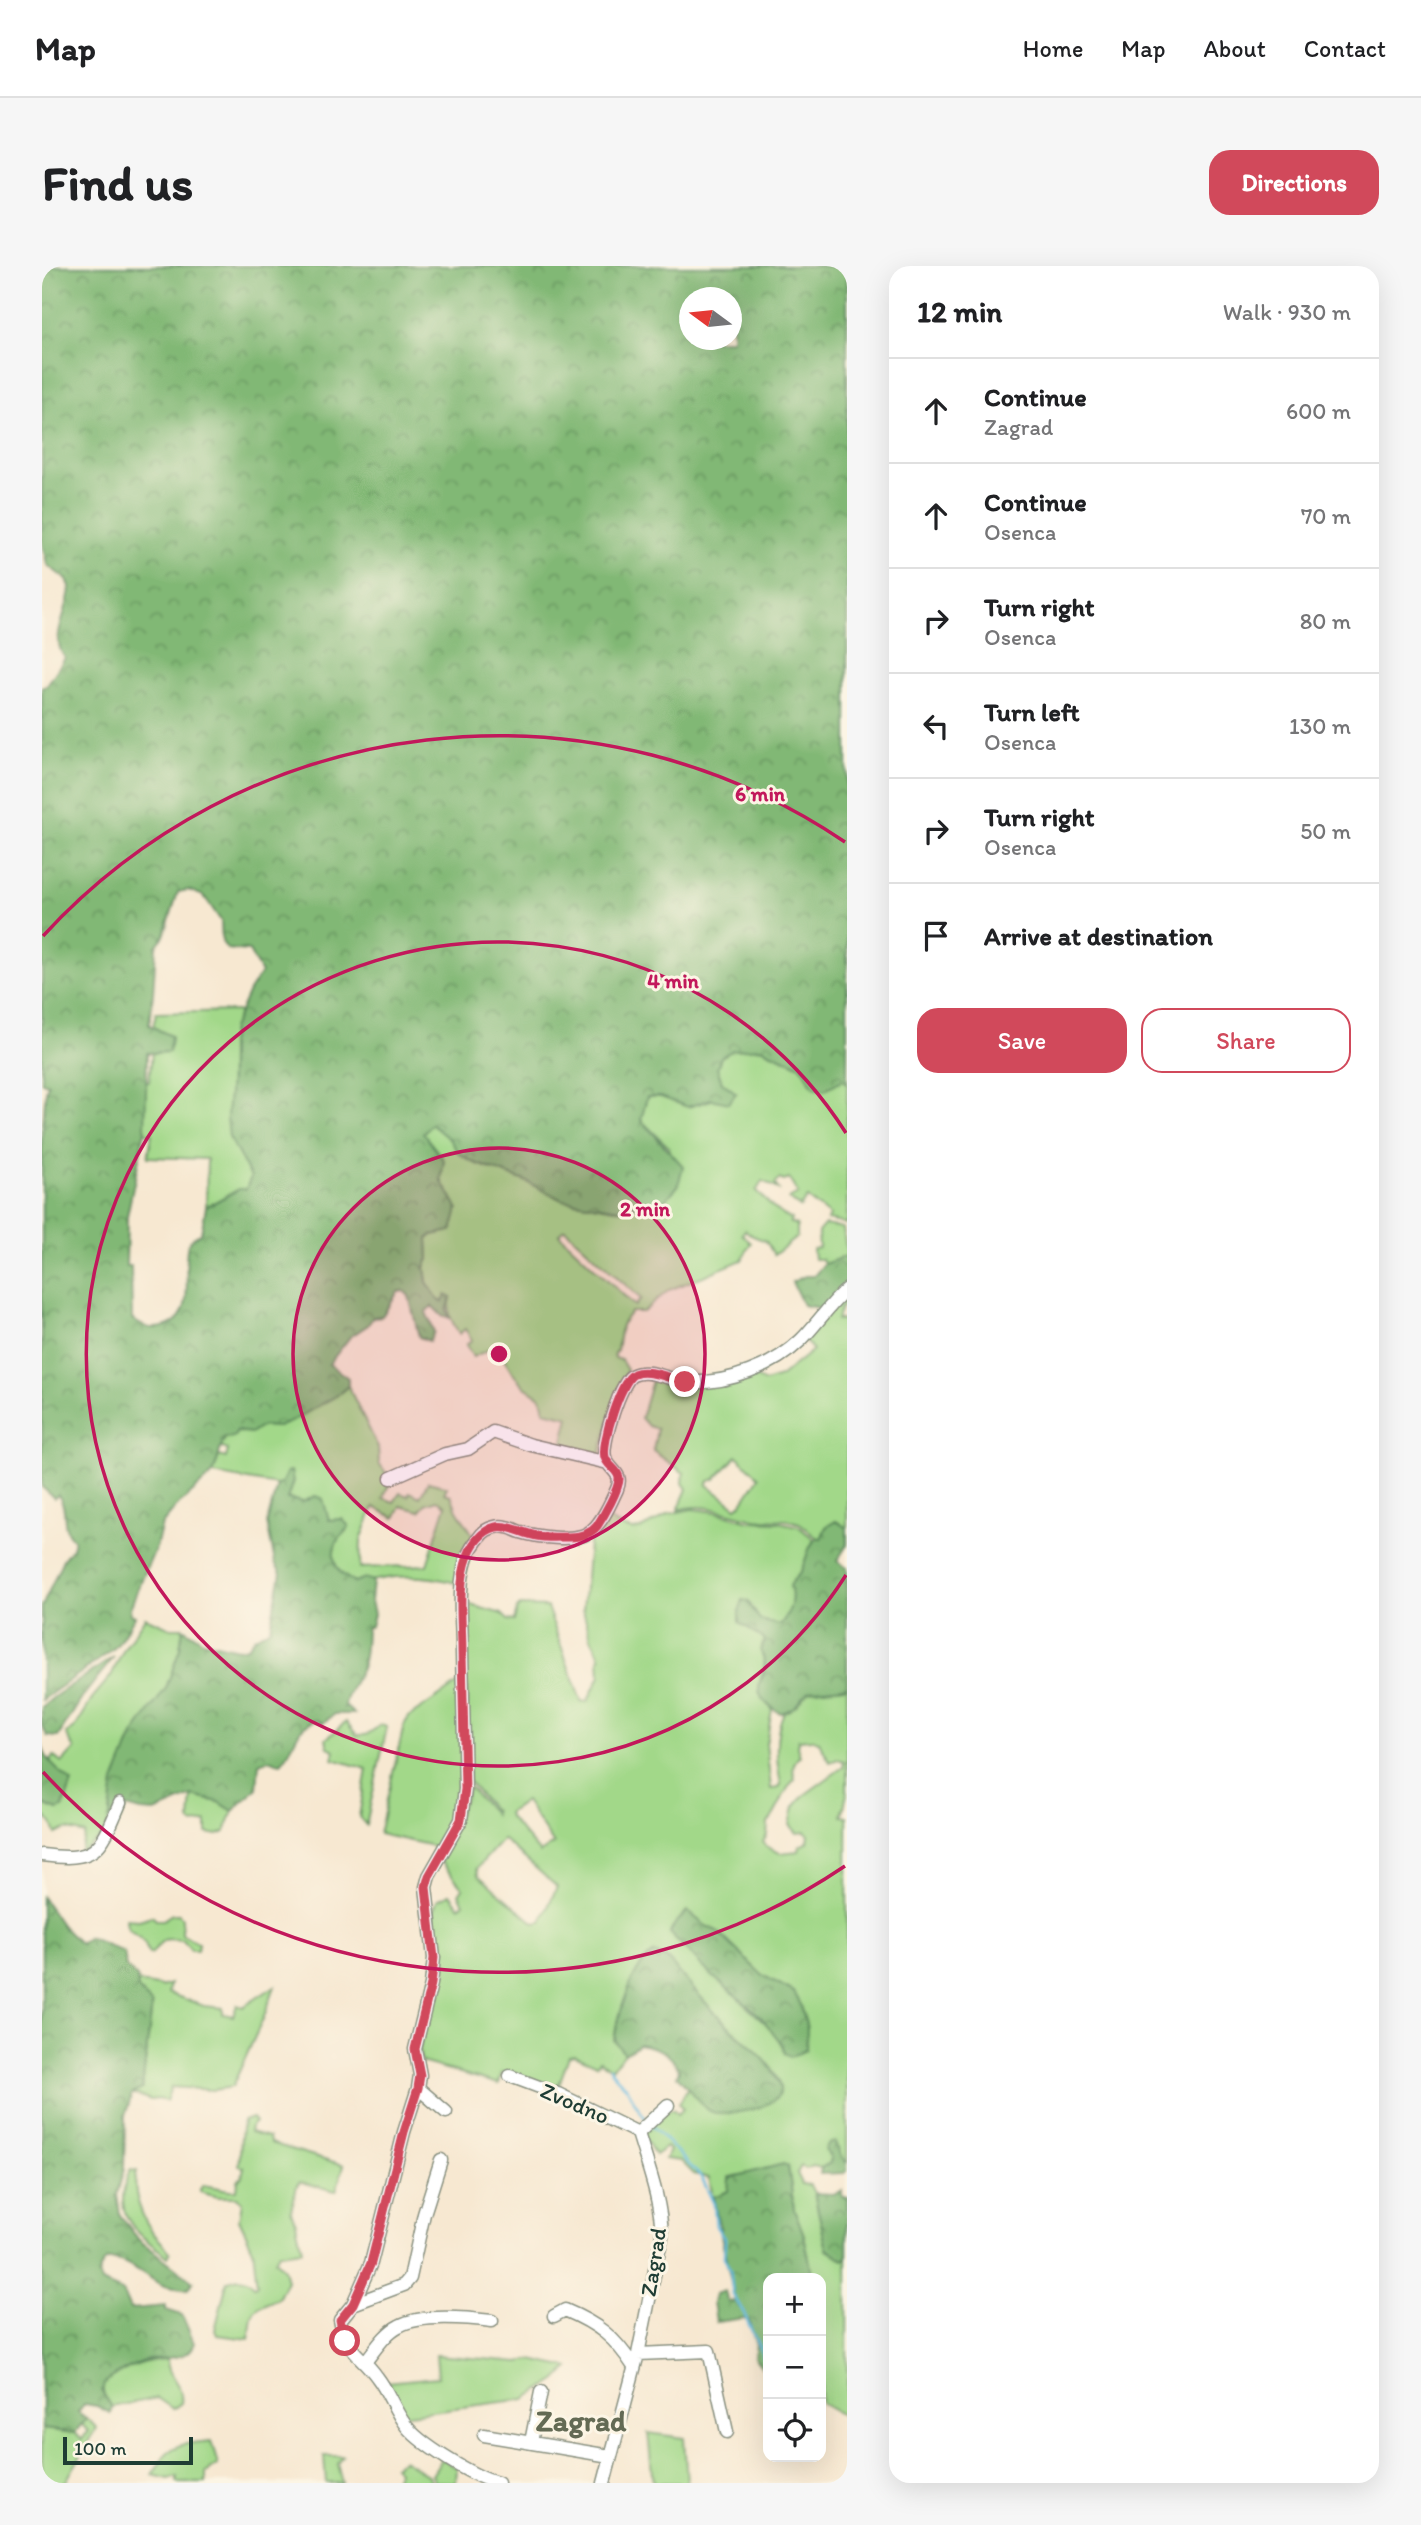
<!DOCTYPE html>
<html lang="en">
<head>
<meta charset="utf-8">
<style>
	body { margin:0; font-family:Itim,sans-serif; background:#f6f6f6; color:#202124 }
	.controls { position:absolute; right:21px; bottom:21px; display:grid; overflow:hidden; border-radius:14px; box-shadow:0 7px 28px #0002 }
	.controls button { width:63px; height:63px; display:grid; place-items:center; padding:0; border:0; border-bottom:2px solid #e0e0e0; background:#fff; color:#202124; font:35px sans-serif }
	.compass { position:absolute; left:637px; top:21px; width:63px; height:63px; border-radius:50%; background:#fff; box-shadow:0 7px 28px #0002; rotate:285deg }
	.scale { position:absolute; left:21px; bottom:18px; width:130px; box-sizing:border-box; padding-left:7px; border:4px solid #1f3d34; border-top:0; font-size:19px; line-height:24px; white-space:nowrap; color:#1f3d34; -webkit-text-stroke:5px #fcf5e5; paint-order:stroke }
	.stop { position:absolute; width:21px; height:21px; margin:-16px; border:5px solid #d1495b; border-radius:50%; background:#fff }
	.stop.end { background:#d1495b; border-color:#fff; box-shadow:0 2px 7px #0008 }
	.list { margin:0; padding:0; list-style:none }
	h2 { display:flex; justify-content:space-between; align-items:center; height:91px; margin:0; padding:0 28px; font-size:30px }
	h2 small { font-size:23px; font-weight:400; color:#757577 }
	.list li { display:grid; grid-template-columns:46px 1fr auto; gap:21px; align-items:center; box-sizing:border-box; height:105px; padding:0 28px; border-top:2px solid #e0e0e0 }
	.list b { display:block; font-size:26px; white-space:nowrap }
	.list p { margin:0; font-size:23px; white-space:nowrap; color:#757577 }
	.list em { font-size:23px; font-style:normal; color:#757577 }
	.actions { display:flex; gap:14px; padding:21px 28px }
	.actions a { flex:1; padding:16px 0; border:2px solid #d1495b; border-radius:21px; text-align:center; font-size:24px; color:#d1495b }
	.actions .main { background:#d1495b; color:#fff }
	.icon { flex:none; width:38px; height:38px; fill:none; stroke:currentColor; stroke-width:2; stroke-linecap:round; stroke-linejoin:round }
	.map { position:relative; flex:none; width:805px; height:2217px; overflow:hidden; border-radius:21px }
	header { display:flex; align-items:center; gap:42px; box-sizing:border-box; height:98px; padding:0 35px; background:#fff; border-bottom:2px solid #e0e0e0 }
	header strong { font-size:33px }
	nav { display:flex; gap:38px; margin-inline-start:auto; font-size:24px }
	.intro { display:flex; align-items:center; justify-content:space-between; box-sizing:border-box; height:168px; padding:0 42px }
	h1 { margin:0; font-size:49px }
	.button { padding:18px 32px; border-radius:21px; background:#d1495b; color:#fff; font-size:24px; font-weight:700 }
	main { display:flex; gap:42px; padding:0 42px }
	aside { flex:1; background:#fff; border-radius:21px; box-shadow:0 7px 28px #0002 }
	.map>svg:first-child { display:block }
	.grass { fill:#a2d889; stroke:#608a5e; stroke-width:2; fill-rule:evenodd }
	.forest { fill:url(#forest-crowns); stroke:#507a54; stroke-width:2; fill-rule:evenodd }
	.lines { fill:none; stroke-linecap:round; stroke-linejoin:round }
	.stream { stroke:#64bbe1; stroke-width:2.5 }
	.minor-casing { stroke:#8b9282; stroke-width:15 }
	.minor { stroke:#fff; stroke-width:12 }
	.route { stroke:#d1495b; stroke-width:9 }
	.ring { fill:none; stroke:#c2185b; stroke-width:3.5 }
	.labels { text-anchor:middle; stroke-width:6; stroke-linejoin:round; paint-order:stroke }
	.street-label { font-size:23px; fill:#1f3d34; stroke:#fcf5e5 }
	.district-label { font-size:30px; font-weight:bold; fill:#636a54; stroke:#fcf5e5 }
	.centre { fill:#c2185b; stroke:#fcf5e5; stroke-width:3.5 }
	.ring-label { font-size:21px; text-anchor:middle; font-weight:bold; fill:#c2185b; stroke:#fcf5e5; stroke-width:6; stroke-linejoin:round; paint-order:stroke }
</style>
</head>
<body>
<header>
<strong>Map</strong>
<nav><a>Home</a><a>Map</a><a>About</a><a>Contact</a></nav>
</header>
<div class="intro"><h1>Find us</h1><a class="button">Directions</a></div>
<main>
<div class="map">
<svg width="805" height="2217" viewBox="0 0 805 2217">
	<defs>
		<pattern id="forest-crowns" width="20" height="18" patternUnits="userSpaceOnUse" patternTransform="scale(1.75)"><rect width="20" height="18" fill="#81b875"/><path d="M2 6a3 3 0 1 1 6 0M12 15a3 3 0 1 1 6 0" fill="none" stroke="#699761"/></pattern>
	</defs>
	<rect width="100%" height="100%" fill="#fcf5e5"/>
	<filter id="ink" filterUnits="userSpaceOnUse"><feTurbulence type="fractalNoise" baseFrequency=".0143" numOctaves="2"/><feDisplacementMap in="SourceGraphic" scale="14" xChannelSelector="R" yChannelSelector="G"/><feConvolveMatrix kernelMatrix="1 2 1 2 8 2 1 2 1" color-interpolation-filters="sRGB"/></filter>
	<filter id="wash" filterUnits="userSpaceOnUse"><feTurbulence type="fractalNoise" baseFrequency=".00686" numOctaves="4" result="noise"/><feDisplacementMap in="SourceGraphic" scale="28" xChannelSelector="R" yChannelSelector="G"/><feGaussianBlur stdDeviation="1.57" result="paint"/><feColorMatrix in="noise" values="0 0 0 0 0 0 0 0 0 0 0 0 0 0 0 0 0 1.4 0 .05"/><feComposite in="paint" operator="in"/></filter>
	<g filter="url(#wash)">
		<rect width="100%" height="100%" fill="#f7e8d1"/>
		<!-- grass -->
		<path class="grass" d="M195 745 197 747 190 763 188 779 187 871 209 911 205 923 187 928 164 941 165 893 106 891 110 868 102 867 103 816H107L110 787 127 786 129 770 111 761 114 747Z
			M718 782 759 800 782 823 800 814 805 816V958L785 954 788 950 765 932 758 941 747 933 756 928 747 913 742 915 737 913 733 918 736 923 721 915 714 925C726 936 733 946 749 953L748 957 755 959V971L732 989 724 975 711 970 703 964 700 968 709 977 700 994 627 1024 601 1046H589L579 1059 575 1084 572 1087 573 1092 579 1094 585 1104 578 1119 558 1190 519 1183 527 1151 502 1145V1139L498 1131 483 1121 473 1110 454 1080 431 1091 424 1079 430 1074 423 1063 417 1068C409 1054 405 1048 409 1032L401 1036 396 1034 385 1016 383 1001 387 993 386 973 390 969 410 965V931L399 914 381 867 389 857 408 874 418 888 433 897 552 939C561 940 574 945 583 943 598 940 597 939 613 942L627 881 599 854 605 831H619L646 841 694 827 680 816 675 802 679 791 691 784ZM523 963 599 1033 593 1040 517 968Z
			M782 959 801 962 805 990 782 998 780 993H772L771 983 777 982 776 966Z
			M805 1027V1039L799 1041 795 1054H805V1262L794 1255 784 1261 779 1273C769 1271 766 1261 757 1257 742 1251 728 1255 713 1253 687 1248 662 1235 636 1244L645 1223 641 1217 642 1207 611 1185 615 1163 606 1160 599 1152 611 1111 633 1117 706 1107 723 1116 738 1111 771 1084 762 1074ZM695 1190 717 1211 700 1237 694 1241 665 1219 667 1215 673 1213Z
			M306 1120 336 1181 337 1197 349 1214 341 1232 352 1236 358 1227 366 1230 368 1226 378 1231 386 1216 405 1221 402 1227 409 1229 415 1244 431 1269 425 1279 417 1318C389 1310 362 1308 334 1314 325 1315 324 1312 313 1316 295 1309 286 1292 296 1274 299 1268 304 1267 307 1261L300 1253 287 1254 280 1232 273 1230 261 1236 245 1232 251 1215 245 1206 239 1218 235 1219 171 1208 177 1190 184 1192 186 1184 178 1181C185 1166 195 1165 210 1167L220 1160 236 1161 247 1156 294 1130ZM395 1234 404 1239 385 1299 318 1302 319 1274 332 1241 353 1252 359 1240 378 1245 383 1238Z
			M650 1243 675 1246 707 1255 737 1256 756 1260 772 1273 759 1305 751 1314 749 1339 747 1348 738 1359 718 1354 706 1335 723 1374 720 1389C728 1404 712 1415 719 1429 721 1434 726 1439 730 1443L724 1478 729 1523 737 1522 739 1518C734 1495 732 1468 742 1446 759 1441 759 1428 769 1425 780 1421 793 1424 805 1420V1527L800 1550 805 1551V1897L798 1889 797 1883 789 1892 788 1897 779 1902 771 1900 764 1903 759 1900 755 1907 760 1918 768 1919 772 1927 785 1984 802 1994 805 1991V2152L779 2137V2012H771L762 1969 752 1943 746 1900 687 1911V1925L671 1931 667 1912 652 1908 639 1895 623 1893 627 1884 624 1881 613 1889 602 1871 601 1868 626 1844 631 1843 636 1848 641 1843 637 1838 646 1821 668 1845 738 1828C739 1796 693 1771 676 1748L575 1756 572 1774 583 1787 569 1803 558 1794 555 1799 533 1789 527 1790 515 1824 460 1806 457 1818 379 1796 377 1784 400 1677C389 1663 389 1651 395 1634L408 1628 417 1640 422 1637 417 1628 421 1622 398 1595 427 1521 452 1548V1545L427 1516 422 1337 460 1348 466 1354 472 1355 475 1343 478 1340 505 1341 539 1435 545 1436 558 1410 557 1393 559 1392 549 1372 541 1344 548 1267 563 1251 582 1262 591 1264 599 1263 627 1248ZM768 1473 777 1476 788 1496 796 1493 802 1495 801 1501 761 1530 752 1541 748 1559 755 1567 763 1566 767 1569 766 1576 758 1580 757 1585 738 1587 723 1580 721 1576 725 1569 726 1557C738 1544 740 1525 753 1513 750 1504 750 1496 758 1490L755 1481 756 1474ZM483 1535 512 1578 498 1587 467 1551 466 1547ZM461 1573 515 1621 499 1656 492 1657 436 1609 435 1602ZM645 1645 664 1660 675 1665 720 1709 752 1726 759 1739 765 1763 743 1788C733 1758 718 1755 699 1735 677 1709 658 1678 639 1651Z
			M103 1351 129 1362H141L138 1383 124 1422 87 1478 63 1568 38 1587 43 1568 24 1563 14 1568 10 1557 0 1548V1537L15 1544 24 1535 29 1518 10 1500 8 1496 11 1490 20 1497 33 1483 24 1468 33 1462 52 1430 69 1410 82 1383Z
			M421 1414 422 1452 416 1549 397 1584 391 1580 337 1568 362 1459 367 1451Z
			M304 1456 315 1469H324L339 1459 345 1461 324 1559 317 1551 325 1503 291 1493 293 1484 286 1481 284 1473Z
			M150 1530 177 1536 191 1545 183 1566 176 1569 165 1567V1556L151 1558 148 1554Z
			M130 1648H137L140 1652V1668L157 1677 156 1684H149L141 1674C119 1673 124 1670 110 1687L107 1688C105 1684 104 1679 102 1676 95 1666 84 1668 84 1653L97 1654 110 1650 114 1654H121Z
			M95 1716 119 1721 128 1718 126 1727 162 1740 181 1742V1748L191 1750 195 1739 201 1741 233 1720 221 1753 190 1821 171 1824 129 1821 124 1835 116 1833 109 1834 90 1827 100 1822 110 1738 96 1723Z
			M210 1852 213 1856 209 1860 208 1866 227 1871 228 1877 302 1899 294 1925 258 1916 255 1919 249 1946 254 1957 260 1984 237 1987 233 1994 242 2003 245 2015 236 2033C204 2045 212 2045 207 2073L175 2069 173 2064 185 2016C196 2010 204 2011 212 2020L215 2019 211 1983 197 1953 200 1936 195 1931H175L158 1926V1923L162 1919 187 1924H195L196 1915 200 1910 202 1901 197 1900C199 1884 198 1871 201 1855Z
			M88 1904 95 1905C89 1925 100 1953 113 1969 118 1975 124 1980 128 1987L126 1991C93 1966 68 1949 88 1904Z
			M394 2089 477 2096 490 2094 527 2102 514 2115 483 2133 359 2149 342 2116 396 2111Z
			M125 2093C125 2112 142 2118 139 2137L131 2143 115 2132 70 2141C63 2132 60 2128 61 2117 81 2103 101 2094 125 2093Z
			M44 2152 55 2162 23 2217H0V2163L33 2167 40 2173 47 2165 40 2159Z
			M606 2167 642 2172 645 2217H611Z
			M169 2175 176 2199 164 2207V2217H135V2211L127 2213 111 2209C129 2176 134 2179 169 2175Z
			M282 2190H300L295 2198 300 2217H284Z
			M400 2193 415 2202 414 2217 393 2216 390 2209Z
			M361 2194 387 2210 389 2217H351L357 2205 352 2200Z"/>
		<!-- forest -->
		<path class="forest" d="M0 0H805V816L800 814 782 824 771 821 759 800 719 782 691 784 679 791 675 802 680 816 694 827 687 837 668 833 646 841 619 831H605L599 854 641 900 636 920 618 940 613 942 592 938 583 943 571 942 520 934 483 915 433 897 417 888 408 874 389 858 381 867 402 894 399 914 416 943 410 965 390 969 386 973 387 993 383 1001 385 1016 396 1034 401 1036 404 1029 409 1032 405 1045 408 1052 399 1049 390 1040 384 1046 392 1066 387 1075 377 1071 367 1030 362 1025 356 1026 340 1050 331 1051 326 1059 308 1071 287 1098 306 1112V1120L294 1130 248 1156 236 1161 220 1160 210 1167 195 1165 192 1171 182 1172 171 1208 135 1240 120 1258 114 1281 88 1342V1348L93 1350 75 1379 68 1386 0 1434V1341L21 1293 30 1282 32 1274C30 1271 26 1268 25 1264 20 1254 26 1243 16 1229L12 1232 0 1221V867C3 853 1 830 6 818L0 816V421L5 419 23 392C6 370 28 345 28 320L25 314 5 299 0 277ZM648 32H690V74H648ZM146 624 162 630 179 655 180 676 185 683 207 685 219 707 207 725 190 763 188 779V814L185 851 187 871 209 911 204 923H197L164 941 159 967C152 971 146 974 145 983 141 1009 156 1053 121 1061 108 1064 101 1061 90 1053L89 1000H84L85 950 103 864 105 787 127 786 129 770 107 759 111 728 114 680 122 670 136 626Z
			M805 990V1021L782 1043 761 1039 750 1016 763 1010H772L782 998Z
			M249 1205 251 1215 245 1233 261 1236 273 1230 281 1233 287 1254 300 1253 307 1260C304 1266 299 1268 296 1274 286 1292 295 1309 313 1316L323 1312 331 1315 329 1335 332 1348 329 1360 324 1362C323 1376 324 1389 319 1402 314 1414 304 1428 303 1440L312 1448H293L281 1457 275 1454C251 1459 254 1483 239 1497L226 1494 217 1497 215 1522 191 1545 177 1536 150 1530 113 1546 99 1545 85 1541 71 1568 68 1546 72 1516 91 1469 124 1422 138 1383 141 1362 161 1375 196 1383 205 1381 212 1372 228 1362 239 1307 233 1297 225 1257 235 1219 239 1218 245 1206Z
			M794 1255 805 1262V1279L795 1295 805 1302V1420C795 1423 772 1422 765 1427 753 1436 760 1440 739 1447 728 1443 713 1430 718 1417 720 1411 723 1406 723 1400 724 1394 720 1389 718 1384L723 1374 697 1356V1346L701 1334 705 1335 718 1354 738 1359C748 1347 753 1335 748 1320 751 1314 756 1310 759 1305 765 1293 765 1281 775 1271L779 1273 784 1261Z
			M72 1391 42 1429 16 1471 5 1470 0 1459V1441L13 1430Z
			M0 1479C4 1497 18 1505 30 1517L21 1542 15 1544 0 1537Z
			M0 1631 20 1660 38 1678 46 1671 82 1686 84 1701 95 1712 96 1723 110 1738 100 1823 90 1828 83 1850 82 1903 75 1928 78 1949 97 1974 151 2015 145 2024C137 2022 126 2022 118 2018 107 2012 78 1988 64 1995 59 1998 58 2004 56 2009L59 2016 80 2025 88 2043 124 2040V2044L140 2049 152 2077C145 2096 123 2090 107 2094 92 2097 75 2108 62 2117L60 2126 70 2141 68 2147 55 2140 42 2138 36 2146 44 2152 33 2167 0 2163Z
			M645 1645 664 1660 675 1665 720 1709 752 1726 759 1739 765 1763 764 1784 748 1791 743 1788 740 1778 718 1750 668 1708 631 1670 628 1667 632 1659Z
			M613 1687 625 1693C644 1714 663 1737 683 1757 701 1775 732 1795 738 1822 742 1841 681 1853 668 1845 656 1837 645 1820 635 1810L637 1804C628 1786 617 1782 597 1778L583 1787 572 1775C576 1751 590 1697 613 1687Z
			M793 1876 798 1889 805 1897V1904L802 1907 778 1908 779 1902 788 1897 789 1892 783 1884 786 1878Z
			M741 1898 746 1900 752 1943 762 1969 771 2012H726V2109L712 2091 714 2079 707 2055 702 2052 674 2056 671 2036 673 2028 683 2025 686 2036 693 2035 671 1931 686 1925 687 1912Z
			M800 1925V1930L805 1932V1991L802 1994 785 1983 772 1927 791 1928Z"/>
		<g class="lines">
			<!-- stream -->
			<path class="stream" d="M568 1802C573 1812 581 1816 586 1824 592 1834 596 1843 604 1853
				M610 1860 660 1912 672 1938 674 1960 683 1974 682 1991 688 2004 691 2029 702 2047 726 2102"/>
		</g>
	</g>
	<g filter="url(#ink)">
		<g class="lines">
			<defs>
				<path id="minor" d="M349 1212 403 1188 426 1183 451 1166 489 1179 566 1197
					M0 1589C55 1596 58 1585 78 1537
					M468 1810 516 1828 596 1867C606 1901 619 1934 620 1970L596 2088 562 2217
					M376 1822 404 1846
					M596 1867 626 1839
					M311 2038 362 2019 368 2012 382 1948 399 1894
					M512 2050 523 2044C556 2058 573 2071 592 2101
					M596 2088 667 2085 685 2166
					M323 2096C333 2084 343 2067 357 2060 378 2048 426 2052 450 2055
					M442 2169 568 2190
					M489 2176 499 2126
					M456 2217C433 2212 375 2177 362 2157 352 2143 346 2125 335 2111 318 2087 304 2087 298 2054L311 2038 329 1997 362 1866 376 1822 378 1809 373 1783 389 1718 392 1692 384 1621 387 1610 419 1554 423 1523C422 1477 421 1431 420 1385 420 1355 415 1319 425 1291 428 1283 435 1274 440 1268 445 1262 456 1259 464 1261 469 1261 474 1265 479 1266 495 1271 532 1276 546 1267 559 1260 569 1236 575 1223 582 1206 567 1205 563 1191 559 1178 579 1114 591 1109 607 1101 630 1116 648 1116 686 1118 731 1101 759 1074 775 1058 788 1038 805 1023"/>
			</defs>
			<!-- minor casing -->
			<use href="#minor" class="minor-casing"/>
			<!-- minor -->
			<use href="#minor" class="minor"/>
		</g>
	</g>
	<g class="lines" filter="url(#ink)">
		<!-- route -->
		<path class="route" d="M303 2075 298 2054 311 2038 329 1997 362 1866 376 1822 378 1809 373 1783 389 1718 392 1692 384 1621 387 1610 419 1554 423 1523C422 1477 421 1431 420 1385 420 1355 415 1319 426 1290 431 1275 446 1257 464 1261 475 1263 484 1268 495 1270 505 1272 516 1271 527 1271 537 1271 548 1269 555 1260 561 1251 578 1222 577 1212 576 1203 565 1200 563 1191 559 1177 579 1114 592 1108 606 1102 629 1113 643 1116"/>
	</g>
	<!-- distance rings -->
	<circle cx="457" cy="1088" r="206" fill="#c2185b" fill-opacity=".12"/>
	<g class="ring">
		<circle cx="457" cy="1088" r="206"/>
		<path d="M804 1309A412 412 0 1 1 804 867"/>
		<path d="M803 1600A618 618 0 0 1 1 1506M1 670A618 618 0 0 1 803 576"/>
	</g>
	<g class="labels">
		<!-- street labels -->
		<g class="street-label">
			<text transform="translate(533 1837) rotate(23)" y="8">Zvodno</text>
			<text transform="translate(611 1996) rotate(-81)" y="8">Zagrad</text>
		</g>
		<!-- district labels -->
		<g class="district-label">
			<text x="539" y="2165">Zagrad</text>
		</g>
	</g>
	<circle cx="457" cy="1088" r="10" class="centre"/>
	<g class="ring-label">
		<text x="718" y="535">6 min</text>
		<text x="631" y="722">4 min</text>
		<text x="603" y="950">2 min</text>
	</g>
</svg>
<div class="controls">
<button>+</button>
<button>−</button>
<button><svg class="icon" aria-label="locate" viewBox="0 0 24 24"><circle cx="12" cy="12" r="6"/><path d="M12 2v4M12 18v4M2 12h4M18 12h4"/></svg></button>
</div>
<svg class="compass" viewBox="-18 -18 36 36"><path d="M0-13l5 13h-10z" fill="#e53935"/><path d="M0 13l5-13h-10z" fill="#757577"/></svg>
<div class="scale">100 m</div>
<div class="stop" style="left:303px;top:2075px"></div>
<div class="stop end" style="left:643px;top:1116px"></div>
</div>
<aside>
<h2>12 min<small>Walk · 930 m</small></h2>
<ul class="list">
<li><svg class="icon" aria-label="ahead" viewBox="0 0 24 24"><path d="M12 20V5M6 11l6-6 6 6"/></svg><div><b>Continue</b><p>Zagrad</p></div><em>600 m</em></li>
<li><svg class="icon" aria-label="ahead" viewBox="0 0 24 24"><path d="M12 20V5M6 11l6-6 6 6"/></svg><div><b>Continue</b><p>Osenca</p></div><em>70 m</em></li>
<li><svg class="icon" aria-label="right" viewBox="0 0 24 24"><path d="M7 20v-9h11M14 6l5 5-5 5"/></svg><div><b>Turn right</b><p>Osenca</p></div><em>80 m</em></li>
<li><svg class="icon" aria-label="left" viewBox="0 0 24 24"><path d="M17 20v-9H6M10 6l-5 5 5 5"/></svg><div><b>Turn left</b><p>Osenca</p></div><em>130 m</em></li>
<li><svg class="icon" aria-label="right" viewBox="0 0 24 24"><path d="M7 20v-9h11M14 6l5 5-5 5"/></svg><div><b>Turn right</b><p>Osenca</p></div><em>50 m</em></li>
<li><svg class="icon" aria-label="arrive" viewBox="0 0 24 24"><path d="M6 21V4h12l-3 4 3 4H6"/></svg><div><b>Arrive at destination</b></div></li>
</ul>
<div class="actions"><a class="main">Save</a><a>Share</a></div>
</aside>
</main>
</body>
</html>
